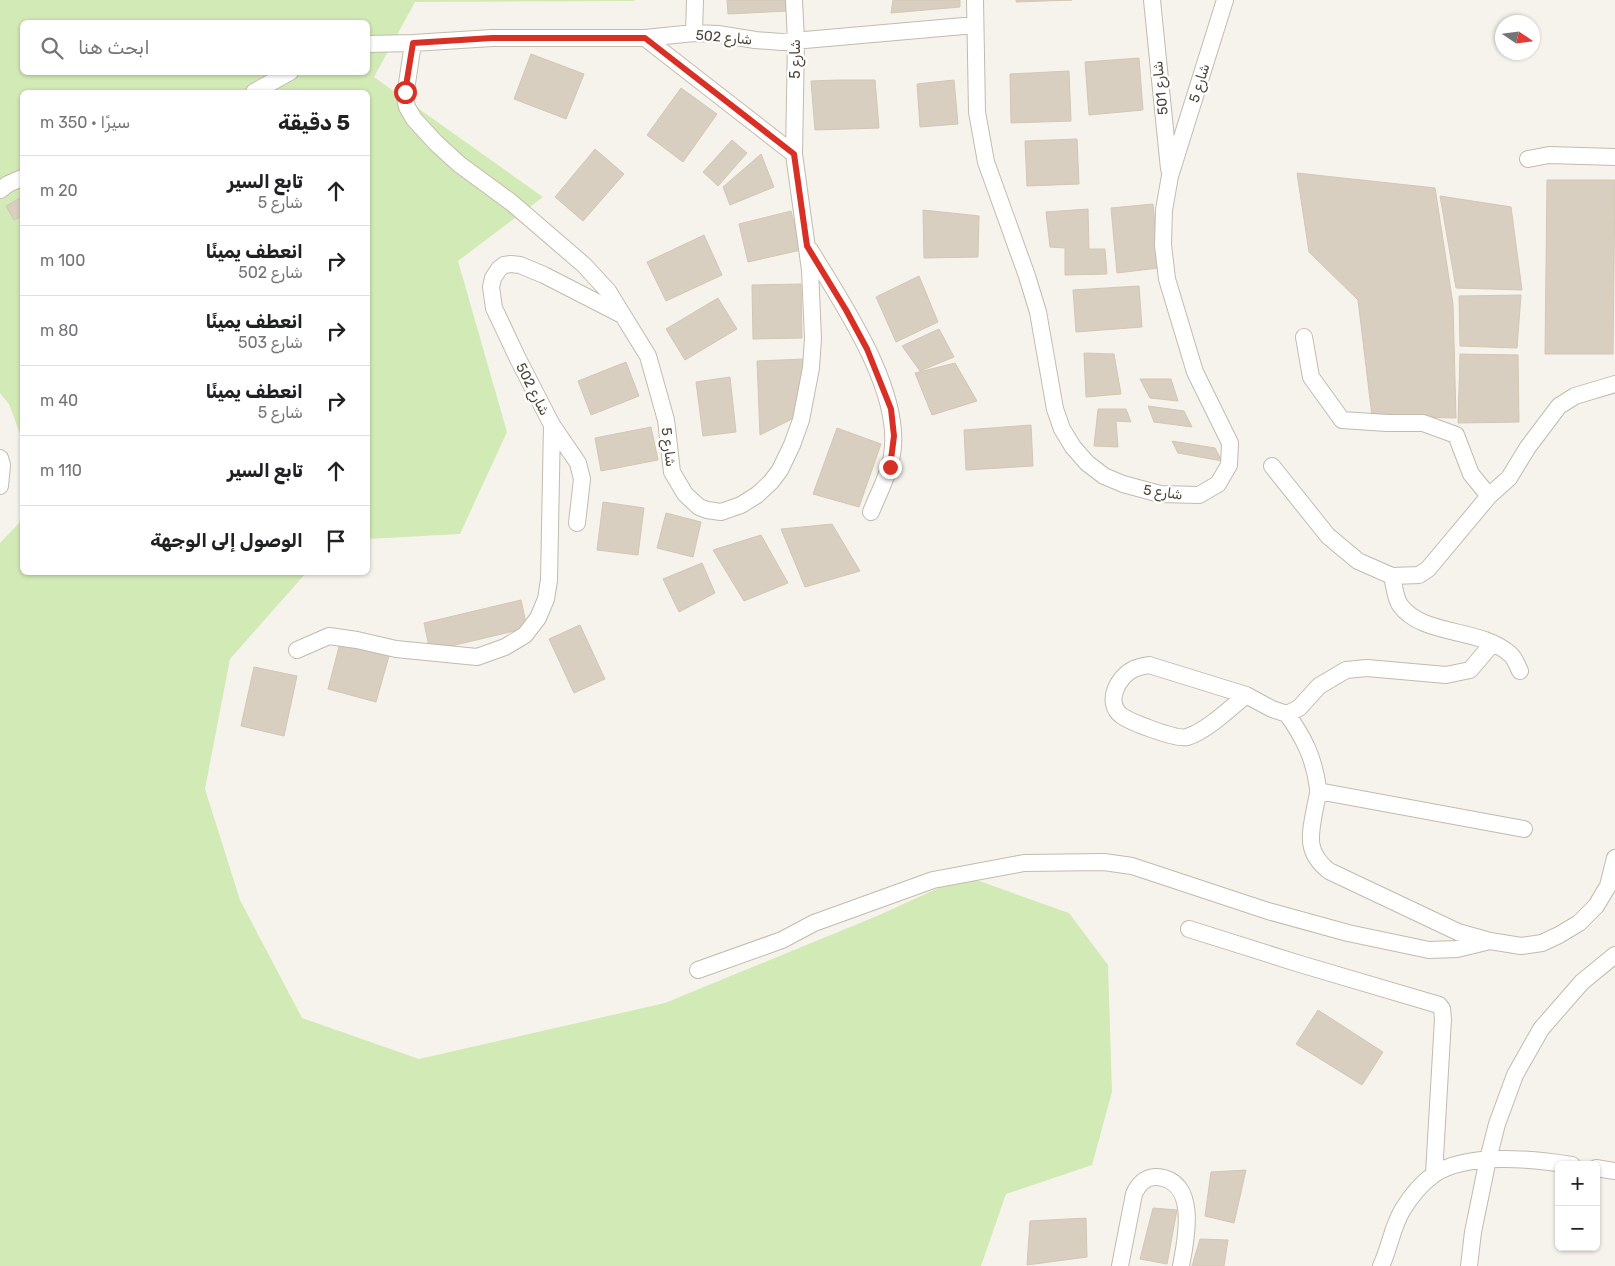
<!DOCTYPE html>
<html lang="ar">
<head>
<meta charset="utf-8">
<style>
	body { margin:0; font-family:Rubik,Vazirmatn,sans-serif; background:#f2f2f2; color:#202124; direction:rtl }
	.controls { position:absolute; right:15px; bottom:15px; display:grid; overflow:hidden; border-radius:8px; box-shadow:0 1px 4px #0004 }
	.controls button { width:45px; height:45px; display:grid; place-items:center; padding:0; border:0; border-bottom:1px solid #e0e0e0; background:#fff; color:#202124; font:25px sans-serif }
	.compass { position:absolute; left:1495px; top:15px; width:45px; height:45px; border-radius:50%; background:#fff; box-shadow:0 1px 4px #0004; rotate:103deg }
	.stop { position:absolute; width:15px; height:15px; margin:-11px; border:4px solid #d93025; border-radius:50%; background:#fff }
	.stop.end { background:#d93025; border-color:#fff; box-shadow:0 1px 5px #0008 }
	.list { margin:0; padding:0; list-style:none }
	h2 { display:flex; justify-content:space-between; align-items:center; height:65px; margin:0; padding:0 20px; font-size:21px }
	h2 small { font-size:16px; font-weight:400; color:#757577 }
	.list li { display:grid; grid-template-columns:32px 1fr auto; gap:15px; align-items:center; box-sizing:border-box; height:70px; padding:0 20px; border-top:1px solid #e0e0e0 }
	.list b { display:block; font-size:19px; white-space:nowrap }
	.list p { margin:0; font-size:16px; white-space:nowrap; color:#757577 }
	.list em { font-size:16px; font-style:normal; color:#757577 }
	.icon { flex:none; width:28px; height:28px; fill:none; stroke:currentColor; stroke-width:2; stroke-linecap:round; stroke-linejoin:round }
	.map { position:relative; flex:none; width:1615px; height:1266px; overflow:hidden; direction:ltr }
	.search { position:absolute; background:#fff; box-shadow:0 1px 4px #0004; left:20px; top:20px; width:350px; height:55px; display:flex; align-items:center; gap:12px; box-sizing:border-box; padding:0 18px; border-radius:8px; color:#757577; font-size:19px }
	.panel { position:absolute; background:#fff; box-shadow:0 1px 4px #0004; left:20px; top:90px; width:350px; height:485px; border-radius:8px; direction:rtl }
	.map>svg:first-child { display:block }
	.green { fill:#d2eab5; fill-rule:evenodd }
	.building { fill:#d8cfc1; stroke:#d3c7b4 }
	.lines { fill:none; stroke-linecap:round; stroke-linejoin:round }
	.minor-casing { stroke:#c2bbae; stroke-width:18 }
	.minor { stroke:#fff; stroke-width:16 }
	.route { stroke:#d93025; stroke-width:6 }
	.labels { text-anchor:middle; stroke-width:4.5; stroke-linejoin:round; paint-order:stroke }
	.street-label { font-size:14px; fill:#4b4439; stroke:#fff }
</style>
</head>
<body>
<div class="map">
<svg width="1615" height="1266" viewBox="0 0 1615 1266">
	<rect width="100%" height="100%" fill="#f6f3ec"/>
	<!-- green -->
	<path class="green" d="M0 0H634L635 1 415 2 374 77 543 197 458 261 507 432 460 534 368 539V92H22V439L9 404 0 393ZM22 22H368V72H22Z
		M22 520V572L306 573 230 659 205 789 240 900 302 1018 419 1059 665 1003 877 916 965 876 1069 913 1108 965 1112 1092 1092 1165 1006 1194 981 1266H0V543Z"/>
	<!-- building -->
	<path class="building" d="M727 0H787L788 11 728 14Z
		M893 0H960V7L891 13Z
		M1016 0H1072L1016 2Z
		M531 54 584 74 566 119 514 99Z
		M1139 58 1143 110 1089 115 1085 62Z
		M1069 71 1071 121 1011 123 1010 74Z
		M838 80H875L879 128 815 130 811 81Z
		M954 80 958 124 920 127 917 84Z
		M681 88 717 114 683 162 647 135Z
		M1077 139 1079 184 1027 186 1025 141Z
		M732 140 747 153 718 186 703 172Z
		M595 149 624 174 583 221 555 197Z
		M761 154 774 187 730 205 723 187Z
		M1297 173 1435 188 1453 304 1456 418 1372 416 1358 300 1309 252Z
		M1547 180H1615L1613 354H1545Z
		M1440 196 1511 207 1522 290 1456 288Z
		M22 197V216L14 220 6 206Z
		M1153 204 1159 268 1117 273 1111 208Z
		M1088 209 1089 249H1105L1107 274 1065 275V248L1050 247 1046 212Z
		M923 210 979 216 978 257 924 258Z
		M791 211 801 250 748 262 739 224Z
		M704 235 722 275 666 301 647 262Z
		M919 276 938 322 896 342 876 297Z
		M801 284 802 338 753 339 752 285Z
		M1139 286 1142 327 1076 332 1073 290Z
		M1521 295 1517 348 1460 346 1459 296Z
		M718 298 737 329 685 360 666 329Z
		M939 329 954 357 920 371 902 346Z
		M1084 353 1114 354 1121 394 1086 397Z
		M1460 354 1518 355 1519 422 1458 423Z
		M804 359 798 416 760 435 757 361Z
		M626 362 639 396 591 415 578 381Z
		M955 363 977 401 932 415 915 373Z
		M730 377 736 432 703 436 696 382Z
		M1140 379H1171L1178 401 1150 398Z
		M1148 406 1184 411 1192 427 1154 422Z
		M1098 409H1126L1131 422 1116 421 1118 447 1094 446Z
		M1031 425 1033 466 966 470 964 430Z
		M651 427 658 460 601 471 595 438Z
		M837 428 881 444 859 507 813 494Z
		M1172 441 1215 448 1222 461 1178 453Z
		M603 502 644 508 638 555 597 550Z
		M666 513 701 522 693 557 657 548Z
		M832 524 860 571 805 587 781 529Z
		M761 535 788 583 744 601 713 550Z
		M702 563 715 593 679 612 663 579Z
		M521 600 527 628 430 651 424 623Z
		M580 625 605 679 574 693 549 639Z
		M340 643 389 656 376 702 328 689Z
		M254 667 297 676 284 736 241 726Z
		M1318 1010 1383 1052 1362 1085 1296 1044Z
		M1246 1170 1234 1223 1205 1216 1211 1172Z
		M1153 1208 1177 1210 1167 1264 1140 1259Z
		M1086 1218 1087 1257 1027 1265 1030 1221Z
		M1200 1239 1228 1240 1224 1266H1192Z"/>
	<g class="lines">
		<defs>
			<path id="minor" d="M975 0 977 112 986 162 1027 276 1038 312 1055 409 1062 429 1073 447 1087 463 1104 476 1123 484 1160 494 1199 495 1218 484 1229 465 1230 443 1195 372 1167 279 1163 245 1164 210 1170 176 1225 0
				M1152 0 1169 169
				M694 33 695 0
				M645 38 794 154
				M413 43 405 97 407 107 414 119 436 143 459 164 512 203 584 265 608 291 648 356 666 420 672 472 685 494 699 507 707 510 721 512 741 505 757 495 771 482 780 470 792 445 801 420 811 368 813 338 810 270 794 154 796 41 794 0
				M368 44 413 43 492 38H645L694 33 718 34 755 40 782 42 975 25
				M254 92 290 72
				M1528 159 1549 155 1615 157
				M0 190 8 184 22 178
				M810 250C842 303 903 391 892 455 889 475 878 494 871 512
				M1304 337 1311 377 1342 420 1387 423H1423L1456 435 1471 474 1489 496 1509 478 1528 447 1559 406 1575 396 1615 384
				M0 458 2 465 0 486
				M1272 466 1328 536 1358 561 1392 576 1419 575 1428 569 1489 496
				M577 523 582 479 578 463 552 425 518 359 494 308 491 287 493 278 499 269 504 265 511 264 520 265 544 275 622 315
				M1392 576C1394 584 1395 598 1400 605 1423 637 1480 627 1510 654 1515 658 1517 665 1520 671
				M297 650 329 636 357 640 396 649 477 657 505 647 525 635 538 618 546 599 549 580 552 425
				M1246 695C1231 708 1205 732 1187 737 1176 740 1131 722 1122 716 1104 703 1118 676 1134 669 1138 667 1144 666 1149 665L1246 695 1272 709 1287 714 1299 708 1319 686 1346 670 1367 668 1446 675 1470 670 1493 643
				M1287 714C1304 738 1314 758 1318 788 1319 795 1316 801 1315 808 1310 835 1305 852 1329 871L1458 932 1490 941 1521 946 1542 943 1559 935 1579 923 1596 906 1608 886 1615 858
				M1318 791 1524 829
				M1189 929 1300 964 1439 1005 1442 1009 1443 1019 1434 1174
				M698 970 782 940 814 923 933 880 1024 863 1104 862 1132 866 1268 911 1348 933 1429 950 1457 949 1490 941
				M1596 1168 1615 1171
				M1120 1266 1134 1194C1138 1185 1146 1176 1157 1177 1199 1180 1186 1240 1181 1266
				M1381 1266C1390 1247 1392 1227 1403 1209 1411 1196 1421 1184 1433 1175 1466 1152 1534 1159 1572 1165
				M1469 1266 1473 1232 1488 1159 1497 1124 1515 1075 1541 1029 1582 982 1615 955"/>
		</defs>
		<!-- minor casing -->
		<use href="#minor" class="minor-casing"/>
		<!-- minor -->
		<use href="#minor" class="minor"/>
	</g>
	<g class="lines">
		<!-- route -->
		<path class="route" d="M405 92 413 43 492 38H645L794 154 807 246 846 310 867 349 891 409 894 436 890 467"/>
	</g>
	<g class="labels">
		<!-- street labels -->
		<g class="street-label">
			<text transform="translate(724 37) rotate(5)" y="5">شارع 502</text>
			<text transform="translate(795 59) rotate(-90)" y="5">شارع 5</text>
			<text transform="translate(1199 83) rotate(-73)" y="5">شارع 5</text>
			<text transform="translate(1160 88) rotate(-96)" y="5">شارع 501</text>
			<text transform="translate(533 389) rotate(63)" y="5">شارع 502</text>
			<text transform="translate(669 447) rotate(83)" y="5">شارع 5</text>
			<text transform="translate(1163 492) rotate(8)" y="5">شارع 5</text>
		</g>
	</g>
</svg>
<div class="controls">
<button>+</button>
<button>−</button>
</div>
<svg class="compass" viewBox="-18 -18 36 36"><path d="M0-13l5 13h-10z" fill="#e53935"/><path d="M0 13l5-13h-10z" fill="#757577"/></svg>
<div class="stop" style="left:405px;top:92px"></div>
<div class="stop end" style="left:890px;top:467px"></div>
<div class="search"><svg class="icon" aria-label="search" viewBox="0 0 24 24"><circle cx="10" cy="10" r="6"/><path d="M15 15l6 6"/></svg>ابحث هنا</div>
<section class="panel">
<h2>5 دقيقة<small>سيرًا · 350 m</small></h2>
<ul class="list">
<li><svg class="icon" aria-label="ahead" viewBox="0 0 24 24"><path d="M12 20V5M6 11l6-6 6 6"/></svg><div><b>تابع السير</b><p>شارع 5</p></div><em>20 m</em></li>
<li><svg class="icon" aria-label="right" viewBox="0 0 24 24"><path d="M7 20v-9h11M14 6l5 5-5 5"/></svg><div><b>انعطف يمينًا</b><p>شارع 502</p></div><em>100 m</em></li>
<li><svg class="icon" aria-label="right" viewBox="0 0 24 24"><path d="M7 20v-9h11M14 6l5 5-5 5"/></svg><div><b>انعطف يمينًا</b><p>شارع 503</p></div><em>80 m</em></li>
<li><svg class="icon" aria-label="right" viewBox="0 0 24 24"><path d="M7 20v-9h11M14 6l5 5-5 5"/></svg><div><b>انعطف يمينًا</b><p>شارع 5</p></div><em>40 m</em></li>
<li><svg class="icon" aria-label="ahead" viewBox="0 0 24 24"><path d="M12 20V5M6 11l6-6 6 6"/></svg><div><b>تابع السير</b></div><em>110 m</em></li>
<li><svg class="icon" aria-label="arrive" viewBox="0 0 24 24"><path d="M6 21V4h12l-3 4 3 4H6"/></svg><div><b>الوصول إلى الوجهة</b></div></li>
</ul>
</section>
</div>
</body>
</html>
